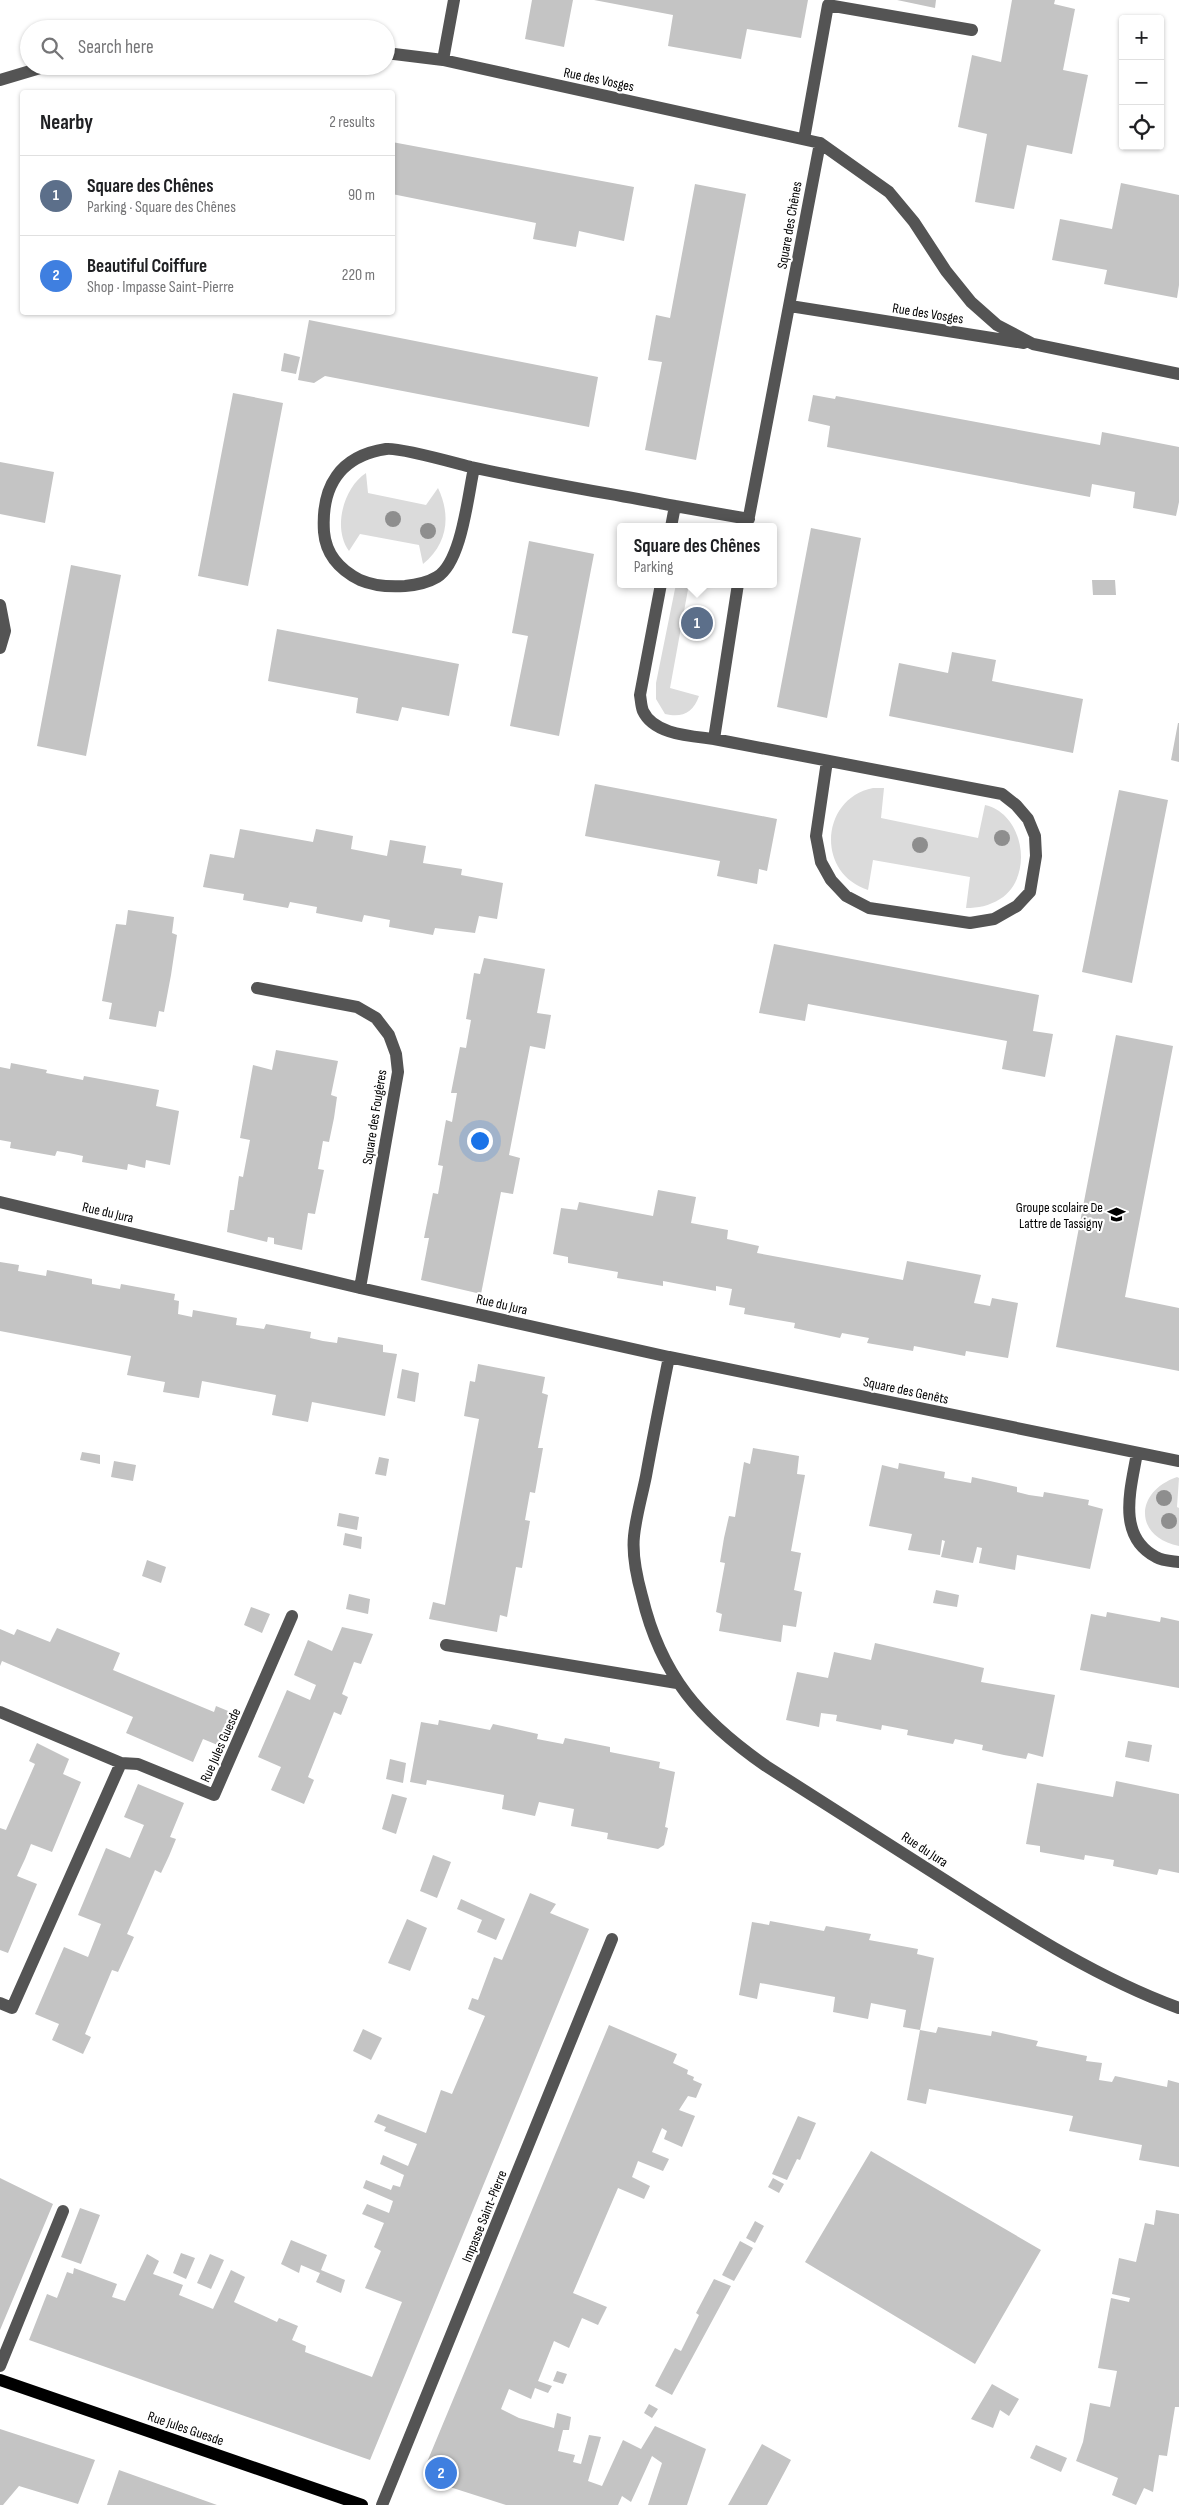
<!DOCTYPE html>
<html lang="en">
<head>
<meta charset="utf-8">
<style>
	body { margin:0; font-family:"Sofia Sans Condensed",sans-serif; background:#f6f6f6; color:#202124 }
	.controls { position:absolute; right:15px; top:15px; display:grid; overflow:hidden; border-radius:5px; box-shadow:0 1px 4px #0004 }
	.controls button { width:45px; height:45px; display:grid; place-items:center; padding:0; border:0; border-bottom:1px solid #e0e0e0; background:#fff; color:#202124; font:25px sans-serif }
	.you { position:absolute; left:479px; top:1140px; width:18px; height:18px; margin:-12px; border:4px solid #fff; border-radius:50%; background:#1a73e8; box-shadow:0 0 0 8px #1a73e833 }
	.badge { display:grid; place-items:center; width:32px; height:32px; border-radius:50%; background:#000; color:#fff; font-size:16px; font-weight:700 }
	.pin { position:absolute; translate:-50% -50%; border:2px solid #fff; box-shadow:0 1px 5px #0006 }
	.popup { position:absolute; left:617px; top:523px; width:160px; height:65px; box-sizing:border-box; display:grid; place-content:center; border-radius:5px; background:#fff; filter:drop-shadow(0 1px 4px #0005); font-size:16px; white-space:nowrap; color:#757577 }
	.popup b { font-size:19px; color:#202124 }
	.popup::after { content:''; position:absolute; left:50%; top:100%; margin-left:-10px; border:10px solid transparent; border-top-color:#fff }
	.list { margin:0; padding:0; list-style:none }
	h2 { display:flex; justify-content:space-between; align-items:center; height:65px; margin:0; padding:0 20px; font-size:21px }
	h2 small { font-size:16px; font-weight:400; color:#757577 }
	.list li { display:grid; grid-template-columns:32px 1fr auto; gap:15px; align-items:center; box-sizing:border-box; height:80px; padding:0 20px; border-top:1px solid #e0e0e0 }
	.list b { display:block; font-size:19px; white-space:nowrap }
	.list p { margin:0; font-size:16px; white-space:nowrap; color:#757577 }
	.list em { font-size:16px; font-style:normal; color:#757577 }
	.icon { flex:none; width:28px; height:28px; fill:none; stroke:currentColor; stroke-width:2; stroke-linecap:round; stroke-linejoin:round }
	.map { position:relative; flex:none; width:1179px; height:2505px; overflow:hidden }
	.search { position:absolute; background:#fff; box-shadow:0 1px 4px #0004; left:20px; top:20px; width:375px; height:55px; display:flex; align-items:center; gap:12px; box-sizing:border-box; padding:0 18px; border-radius:28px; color:#757577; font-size:19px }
	.panel { position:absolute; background:#fff; box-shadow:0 1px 4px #0004; left:20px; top:90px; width:375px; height:225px; border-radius:5px }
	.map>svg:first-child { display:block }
	.green { fill:#dbdbdb }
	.building { fill:#c4c4c4 }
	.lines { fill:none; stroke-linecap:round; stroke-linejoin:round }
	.minor { stroke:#545454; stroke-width:12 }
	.major { stroke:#000; stroke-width:12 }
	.tree { fill:#8e8e8e }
	.labels { text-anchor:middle; stroke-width:4.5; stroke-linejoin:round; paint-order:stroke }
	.street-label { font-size:14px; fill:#000; stroke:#fff }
	.poi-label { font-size:14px; fill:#000; stroke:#fff; text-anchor:end }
</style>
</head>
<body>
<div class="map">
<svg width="1179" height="2505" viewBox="0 0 1179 2505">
	<rect width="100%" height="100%" fill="#fff"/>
	<!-- green -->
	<path class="green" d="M366 473 368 493 426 505 438 488C451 515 448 544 423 564L419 545 360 534 349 551C332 528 344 487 366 473Z
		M676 584H689L670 688 699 696C693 713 682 718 665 714L656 699V683Z
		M873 788H884L881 818 978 838 985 805C1025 814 1034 878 1000 899 989 906 978 908 966 908L970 877 873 860 868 890C815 873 821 798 873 788Z
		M1177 1477 1179 1478 1177 1507 1179 1508V1546C1134 1537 1134 1492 1177 1477Z"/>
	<!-- building -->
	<path class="building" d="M532 0H573L564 47 525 39Z
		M594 0H808L801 38 747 29 741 59 668 46 673 15Z
		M897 0H936L935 8Z
		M1012 0H1055L1054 4 1075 9 1063 70 1088 75 1072 154 1027 145 1014 209 975 202 987 134 958 127 972 55 1001 62Z
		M392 142 634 187 624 241 579 231 576 247 533 239 536 223 392 194Z
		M1121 183 1179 195V285L1177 298 1104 284 1107 270 1052 260 1060 219 1112 229Z
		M695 184 746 194 696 460 645 450 662 362 648 360 656 315 670 318Z
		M309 320 598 377 589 427 325 376 314 383 298 380Z
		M284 353 300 357 296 374 281 371Z
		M233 393 283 403 248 586 198 576Z
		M813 395 835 399 836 396 1100 445 1102 432 1179 447V502L1176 516 1133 508 1135 492 1092 484 1090 497 827 447 830 426 808 421Z
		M0 462 54 472 45 523 0 514Z
		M811 528 861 538 827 718 777 707Z
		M529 541 594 554 559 736 510 726 528 636 512 633Z
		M71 565 121 575 86 756 37 746Z
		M1092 580H1115L1116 595H1093Z
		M277 629 459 664 449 716 402 707 398 721 356 713 358 698 268 681Z
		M952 652 996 660 992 681 1083 699 1073 753 889 716 899 663 948 673Z
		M1178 723H1179V762L1171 760Z
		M595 784 777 819 767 871 759 869 757 884 717 876 720 861 585 836Z
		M1119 790 1168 800 1132 983 1082 972Z
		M240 829 313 842 316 829 353 836 351 849 387 856 390 840 426 846 423 863 462 869 461 875 503 883 497 919 479 916 475 933 435 928 433 935 389 927 390 920 364 915 362 922 316 913 317 907 290 902 288 908 243 900 244 894 203 887 210 854 234 858Z
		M128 910 174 917 172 933 177 935 171 975 164 1012 159 1011 156 1027 109 1019 112 1003 102 1001 116 924 126 925Z
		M774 944 1039 995 1033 1031 1053 1034 1045 1077 1002 1069 1007 1041 808 1004 805 1021 759 1013Z
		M484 958 545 969 537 1013 551 1015 545 1049 530 1046 509 1155 520 1158 513 1194 501 1192 481 1294 421 1280 429 1238H424L433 1193 438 1194 443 1166 438 1165 446 1120 452 1122 457 1093H451L460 1047 466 1048 471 1020 466 1019 474 973 480 974Z
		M1116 1035 1173 1046 1125 1297 1179 1308V1371L1056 1347Z
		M276 1050 338 1061 331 1095 337 1097 334 1118 329 1142 323 1141 318 1169 324 1170 315 1214 308 1213 302 1250 274 1244V1238L268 1237 267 1242 227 1232 230 1210H234L239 1176 243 1177 250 1140 240 1138 253 1065 272 1070Z
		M11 1063 47 1070 46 1073 83 1080 84 1076 159 1090 156 1106 179 1111 170 1165 146 1160 145 1168 128 1164 127 1170 82 1162 83 1156 69 1153 57 1151 55 1156 10 1148 11 1142 0 1140V1067L10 1069Z
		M658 1190 696 1197 691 1223 728 1230 727 1239 759 1246 757 1253 903 1280 907 1261 981 1275 974 1303 990 1306 992 1298 1018 1303 1008 1358 966 1351 965 1356 914 1346 913 1351 867 1343 869 1338 842 1333 840 1338 794 1328 795 1323 744 1314 745 1308 729 1305 732 1289 716 1286V1291L663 1281V1286L617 1278 618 1272 568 1263V1257L553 1254 561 1208 577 1210 579 1202 653 1216Z
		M0 1262 19 1265 18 1271 46 1276 47 1270 92 1279V1284L120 1289 121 1284 175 1294 174 1300 179 1301 178 1314 192 1317 193 1310 237 1318 236 1325 264 1329 266 1324 311 1332 310 1338 323 1341 337 1343 338 1337 383 1345V1352L397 1354 385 1416 312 1402 308 1422 272 1415 276 1395 202 1381 199 1398 163 1392 165 1382 127 1375 131 1356 0 1331Z
		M478 1364 545 1377 542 1393 548 1395 538 1448H543L535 1493 530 1492 525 1520 530 1521 522 1568 516 1567 507 1617 500 1615 497 1632 429 1619 433 1602 445 1605 479 1419 464 1416 470 1381 475 1382Z
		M402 1369 419 1373 415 1402 397 1398Z
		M753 1448 799 1456 797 1474 805 1475 791 1551 801 1553 794 1590 802 1592 796 1627 783 1625 781 1642 719 1631 722 1614 716 1612 725 1563 720 1562 724 1538 729 1516 735 1517 744 1462 750 1464Z
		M82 1452 100 1455V1464L80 1460Z
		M379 1457 389 1459 386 1476 375 1474Z
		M114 1461 136 1465 133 1481 111 1477Z
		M899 1463 945 1472 944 1478 971 1483 972 1477 1017 1487V1492L1029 1495 1043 1497 1044 1492 1089 1500 1088 1505 1103 1509 1090 1569 1017 1555 1015 1570 979 1563 982 1548 977 1547 973 1563 941 1557 945 1541 942 1540 940 1555 908 1550 912 1534 869 1526 882 1465 898 1469Z
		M339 1513 359 1517 357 1530 337 1526Z
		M345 1533 362 1537 361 1549 343 1545Z
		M147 1560 166 1567 161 1583 142 1576Z
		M936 1590 959 1595 957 1607 933 1603Z
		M349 1594 370 1599 368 1614 346 1609Z
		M251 1607 270 1614 262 1633 244 1625Z
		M1107 1612 1160 1622 1161 1617 1179 1621V1688L1080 1670 1091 1614 1106 1617Z
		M342 1627 373 1634 361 1664 354 1662 342 1694 348 1697 341 1715 334 1712 308 1777 314 1780 304 1804 271 1790 281 1767 258 1757 287 1690 310 1700 316 1685 294 1675 308 1640 332 1651Z
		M57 1628 120 1653 113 1670 214 1712 216 1706 233 1713 220 1746 203 1739 193 1762 126 1733 133 1717 2 1661 0 1666V1629L14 1635 17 1629 50 1642Z
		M875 1643 984 1668 981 1682 1055 1695 1043 1757 1028 1753 1026 1759 1004 1755 982 1750 983 1745 955 1739 953 1744 907 1735 908 1730 882 1725 881 1730 836 1721 837 1715 821 1713 819 1727 786 1720 797 1672 828 1678 834 1652 871 1660Z
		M439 1720 490 1730 493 1724 538 1734 537 1739 563 1744 565 1738 610 1747V1752L660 1762 659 1768 675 1772 665 1827 668 1828 664 1845 658 1849 607 1839 608 1833 571 1826 574 1809 539 1802 535 1816 502 1809 504 1795 427 1780 426 1785 410 1782 421 1722 438 1725Z
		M1128 1741 1152 1745 1149 1762 1125 1757Z
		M37 1743 69 1759 63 1774 81 1782 52 1852 31 1844 25 1859 17 1876 37 1884 8 1953 0 1950V1828L6 1830 35 1764 29 1761Z
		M390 1759 406 1763 403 1783 386 1779Z
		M1116 1781 1179 1794V1873L1159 1869 1157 1875 1113 1866 1114 1860 1085 1855 1084 1860 1040 1852V1846L1026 1844 1037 1783 1113 1797Z
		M138 1784 184 1803 170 1837 176 1839 169 1856 161 1873 155 1870 127 1934 134 1937 118 1972 112 1970 85 2034 91 2037 83 2054 52 2040 59 2024 35 2014 64 1947 88 1957 101 1924 78 1915 106 1848 130 1858 144 1825 124 1817Z
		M392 1794 407 1798 396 1834 382 1829Z
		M433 1855 451 1862 437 1898 420 1891Z
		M530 1893 556 1904 550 1913 589 1929 370 2460 29 2340 47 2294 57 2298 67 2272 73 2274 74 2268 117 2284 112 2297 125 2301 147 2254 159 2261 153 2274 183 2285 179 2295 213 2309 231 2270 245 2277 234 2302 277 2322 279 2318 298 2326 292 2340 306 2346 305 2352 372 2377 402 2302 365 2288 381 2251 374 2247 384 2223 362 2214 367 2204 389 2213 393 2201 363 2188 366 2180 391 2190 393 2185 400 2187 404 2175 380 2164 383 2155 408 2166 417 2144 384 2131 386 2127 374 2122 378 2114 426 2133 441 2090 452 2094 485 2016 468 2009 472 1998 478 2000 494 1957 502 1960Z
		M461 1899 505 1919 496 1940 477 1932 482 1920 457 1909Z
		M407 1919 427 1928 410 1971 388 1963Z
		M770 1921 824 1931 826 1926 871 1934 869 1940 918 1949 917 1954 934 1958 920 2030 903 2027 906 2010 871 2003 868 2019 833 2012 835 1997 760 1983 757 1999 739 1995 752 1922 769 1925Z
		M609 2025 677 2054 673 2063 688 2070 687 2074 694 2077 693 2080 702 2084 696 2098 688 2096 679 2110 695 2116 682 2147 664 2139 667 2131 662 2128 652 2152 669 2159 663 2171 638 2161 632 2177 650 2186 644 2199 618 2188 573 2293 607 2307 598 2325 582 2318 569 2348 554 2341 538 2381 552 2386 548 2393 535 2388 531 2399 509 2389 501 2409 519 2418 554 2428 557 2413 571 2417 569 2430H563L558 2451 575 2455 573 2462 581 2464 589 2435 601 2437 588 2481 602 2486 623 2440 641 2449 655 2426 706 2449 687 2505H648L662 2463 652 2456 631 2502 622 2496 618 2505H506L431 2481 425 2467Z
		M938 2027 991 2036 992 2031 1038 2041 1036 2046 1087 2056 1086 2061 1102 2063 1099 2080 1112 2082 1115 2076 1167 2087 1168 2080 1179 2083V2167L1139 2160 1142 2145 1069 2131 1073 2116 929 2089 926 2104 907 2100 920 2030 936 2033Z
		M363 2029 382 2038 371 2060 353 2051Z
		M798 2116 816 2123 800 2160 797 2159 787 2180 772 2174Z
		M871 2151 1041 2250 975 2364 805 2262Z
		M0 2178 53 2204 0 2330Z
		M773 2178 784 2184 779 2193 768 2187Z
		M80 2208 100 2215 81 2264 61 2257Z
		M1156 2210 1179 2214V2407H1175L1167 2456 1159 2455 1153 2492 1144 2488 1136 2505 1112 2495 1118 2478 1076 2461 1083 2442 1090 2403 1110 2407 1117 2371 1098 2368 1111 2298 1129 2302 1130 2298 1112 2294 1119 2258 1136 2262 1145 2223 1154 2225Z
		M755 2221 764 2226 755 2243 746 2238Z
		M291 2240 327 2255 321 2270 345 2280 341 2293 316 2282 320 2273 301 2265 299 2273 281 2264Z
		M740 2241 753 2248 734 2281 722 2275Z
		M181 2253 195 2258 186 2279 173 2273Z
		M210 2254 224 2260 211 2289 197 2283Z
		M714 2279 731 2286 672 2395 655 2386 675 2348 681 2351 699 2315 696 2313Z
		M557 2371 567 2374 563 2384 553 2381Z
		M992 2384 1019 2399 1009 2416 1000 2410 993 2428 971 2419Z
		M649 2404 658 2409 652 2418 644 2413Z
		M0 2429 95 2460 78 2504 19 2486 3 2505H0Z
		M762 2444 791 2460 767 2505H728Z
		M1036 2445 1067 2458 1061 2472 1030 2458Z
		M119 2470 217 2505H107Z"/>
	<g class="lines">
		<!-- minor -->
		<path class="minor" d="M386 53 443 60 820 143 889 192 914 222 946 271 971 302 997 325 1033 344 1179 374
			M443 60 454 0
			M0 80 47 66
			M804 139 828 5 972 30
			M790 306 1024 343
			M474 468C468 494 462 562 437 577 427 583 416 585 405 586 390 587 374 586 360 580 340 570 326 555 324 532 321 486 340 456 386 449 399 447 455 463 471 467 538 482 607 493 675 506
			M671 527 675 506 749 519
			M747 527 820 143
			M661 584 640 695C641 700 641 706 643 711 654 735 692 736 714 739
			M738 584 714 739 1002 794 1016 805 1028 819 1035 836 1036 856 1030 892 1017 906 994 919 970 923 869 908 846 896 831 880 821 862 816 836 827 761
			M0 605 5 631 0 648
			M257 988 357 1007 376 1018 389 1035 396 1054 398 1072 360 1288
			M0 1202 360 1288 669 1357C661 1397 653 1437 646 1476 642 1496 636 1516 634 1536 632 1555 637 1578 642 1596 661 1676 700 1720 766 1766 830 1807 895 1848 959 1889 1029 1934 1100 1979 1179 2008
			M669 1357 1179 1461
			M1137 1453C1131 1488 1116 1536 1156 1557 1163 1561 1172 1561 1179 1562
			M446 1645 677 1683
			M0 1712 121 1763 138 1764 214 1795 292 1616
			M0 2003 12 2008 121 1763
			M0 2366 63 2211
			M382 2505 612 1939"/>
		<!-- major -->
		<path class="major" d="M0 2380 362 2505"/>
	</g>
	<!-- trees -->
	<g class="tree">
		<circle cx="393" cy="519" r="8"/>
		<circle cx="428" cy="531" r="8"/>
		<circle cx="1002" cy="838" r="8"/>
		<circle cx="920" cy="845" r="8"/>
		<circle cx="1164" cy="1498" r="8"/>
		<circle cx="1169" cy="1521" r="8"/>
	</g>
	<!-- icons -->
	<defs>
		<symbol id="school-bare" viewBox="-9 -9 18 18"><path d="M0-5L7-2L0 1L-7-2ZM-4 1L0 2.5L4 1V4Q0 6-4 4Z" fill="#000" stroke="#fff" stroke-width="2.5" paint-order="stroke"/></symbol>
	</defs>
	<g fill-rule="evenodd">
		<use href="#school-bare" x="1104" y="1202" width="25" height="25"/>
	</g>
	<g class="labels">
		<!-- street labels -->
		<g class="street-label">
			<text transform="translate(599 79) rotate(12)" y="5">Rue des Vosges</text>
			<text transform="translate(789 225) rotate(-80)" y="5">Square des Chênes</text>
			<text transform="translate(928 313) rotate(9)" y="5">Rue des Vosges</text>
			<text transform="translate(374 1117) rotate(-81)" y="5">Square des Fougères</text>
			<text transform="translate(108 1212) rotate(13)" y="5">Rue du Jura</text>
			<text transform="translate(502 1304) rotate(13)" y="5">Rue du Jura</text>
			<text transform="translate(906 1390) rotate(12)" y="5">Square des Genêts</text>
			<text transform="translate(220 1745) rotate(-66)" y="5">Rue Jules Guesde</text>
			<text transform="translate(925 1849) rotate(33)" y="5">Rue du Jura</text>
			<text transform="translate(484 2216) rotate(-68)" y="5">Impasse Saint-Pierre</text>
			<text transform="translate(186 2428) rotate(19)" y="5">Rue Jules Guesde</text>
		</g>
		<!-- poi labels -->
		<g class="poi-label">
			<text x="1103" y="1212">Groupe scolaire De<tspan x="1103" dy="16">Lattre de Tassigny</tspan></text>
		</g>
	</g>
</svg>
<div class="controls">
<button>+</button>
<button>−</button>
<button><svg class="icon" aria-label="locate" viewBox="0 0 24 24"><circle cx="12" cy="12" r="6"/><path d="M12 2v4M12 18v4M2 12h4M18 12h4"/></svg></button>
</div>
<div class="you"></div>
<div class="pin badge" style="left:697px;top:623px;background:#5c6f8a">1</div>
<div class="popup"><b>Square des Chênes</b>Parking</div>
<div class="pin badge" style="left:441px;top:2473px;background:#3f7fe0">2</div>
<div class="search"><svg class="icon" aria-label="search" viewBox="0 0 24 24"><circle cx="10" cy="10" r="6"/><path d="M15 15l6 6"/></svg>Search here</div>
<section class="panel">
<h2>Nearby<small>2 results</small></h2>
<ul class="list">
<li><span class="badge" style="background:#5c6f8a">1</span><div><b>Square des Chênes</b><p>Parking · Square des Chênes</p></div><em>90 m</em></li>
<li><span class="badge" style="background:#3f7fe0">2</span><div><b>Beautiful Coiffure</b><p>Shop · Impasse Saint-Pierre</p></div><em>220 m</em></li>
</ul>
</section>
</div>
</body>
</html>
